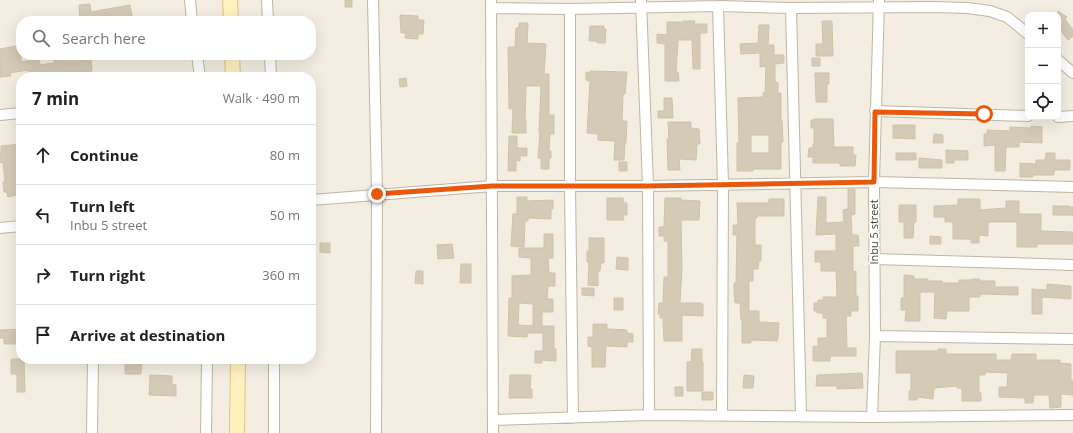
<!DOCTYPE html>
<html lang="en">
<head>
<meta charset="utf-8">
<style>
	body { margin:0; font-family:"Open Sans",sans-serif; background:#f6f6f6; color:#202124 }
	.controls { position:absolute; right:12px; top:12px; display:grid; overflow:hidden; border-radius:8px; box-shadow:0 4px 16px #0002 }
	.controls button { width:36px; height:36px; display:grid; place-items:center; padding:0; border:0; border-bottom:1px solid #e0e0e0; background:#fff; color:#202124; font:20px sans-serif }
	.stop { position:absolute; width:12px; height:12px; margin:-9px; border:3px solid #ea580c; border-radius:50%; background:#fff }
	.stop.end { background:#ea580c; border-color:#fff; box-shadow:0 1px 4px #0008 }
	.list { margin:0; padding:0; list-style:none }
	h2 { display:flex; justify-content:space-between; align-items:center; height:52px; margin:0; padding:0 16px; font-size:17px }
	h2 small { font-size:13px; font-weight:400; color:#757577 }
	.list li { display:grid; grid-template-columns:26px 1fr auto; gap:12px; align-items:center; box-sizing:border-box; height:60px; padding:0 16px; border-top:1px solid #e0e0e0 }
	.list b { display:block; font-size:15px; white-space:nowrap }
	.list p { margin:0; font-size:13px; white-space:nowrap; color:#757577 }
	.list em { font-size:13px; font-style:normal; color:#757577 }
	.icon { flex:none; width:22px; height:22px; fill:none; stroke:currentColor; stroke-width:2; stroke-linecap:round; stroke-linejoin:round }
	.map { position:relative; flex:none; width:1073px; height:433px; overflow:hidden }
	.search { position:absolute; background:#fff; box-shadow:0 4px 16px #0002; left:16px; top:16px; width:300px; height:44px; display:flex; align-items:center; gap:10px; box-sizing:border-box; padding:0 14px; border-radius:16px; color:#757577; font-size:15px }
	.panel { position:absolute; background:#fff; box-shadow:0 4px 16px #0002; left:16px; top:72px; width:300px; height:292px; border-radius:16px }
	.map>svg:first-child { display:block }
	.building { fill:#d4cab5; stroke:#d1c2a8; fill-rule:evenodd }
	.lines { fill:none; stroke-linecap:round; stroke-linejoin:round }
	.street-casing { stroke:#beb6a3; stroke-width:12 }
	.secondary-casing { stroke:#d7c68b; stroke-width:16 }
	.street { stroke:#fff; stroke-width:10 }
	.secondary { stroke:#fff2bf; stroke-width:14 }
	.route { stroke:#ea580c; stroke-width:5 }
	.labels { text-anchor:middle; stroke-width:3; stroke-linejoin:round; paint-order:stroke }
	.street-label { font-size:11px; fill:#443d31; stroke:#fff }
</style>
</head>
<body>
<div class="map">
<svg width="1073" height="433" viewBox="0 0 1073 433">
	<rect width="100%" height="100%" fill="#f3eee1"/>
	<!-- building -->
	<path class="building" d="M345 0H352V7H345Z
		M90 4 91 12 130 5 133 21H80L79 5Z
		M1058 11 1067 17 1065 19 1073 30V36L1068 40 1058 27Z
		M400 15 418 16V20H424L423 34H418V39L405 38 406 33H401Z
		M683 21H695L694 24H707V33H700V69H693L692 40H678L676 72H678L679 81H665V44L657 43V34L667 35V22H683Z
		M822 21H832L833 56H816V44H823Z
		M519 23H528L527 43 546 44 544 74H549V115H554V134H550L549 151H551V158H549V169H541V158H538L540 133H539L541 86H526L525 121H526V133H512L513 109H509L508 47H515L516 28H519Z
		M759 25H769L768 45H774V55H784V63L775 64V82L778 83V93H781V120H782L783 142H781V169H753V171H737V143H739L738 98 763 97V93H765L766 66 760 67V53L741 54 740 44 758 43ZM751 135H769V153H751Z
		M590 26H604V29H606L605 43H597V41H589Z
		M21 45V62L39 59 40 65 54 63V60L62 58 61 55H80L81 61 91 60 92 71 73 73 72 71 52 74 53 77H34V76H28V70L10 73 11 76 0 77V49Z
		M812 58H820V66H812Z
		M590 71 627 72 625 94H623L622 121H627L626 143H625L624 160H614L615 141 598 140V134L587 133 590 81 586 80V72L590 73Z
		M815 73H829V84H827V102H816Z
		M406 78 407 86 400 87 399 79Z
		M664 98H672L673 118H658V111H664Z
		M814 119H833L834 147H853V155H856L855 166H840V163H813V157H808L809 148H813V144H814V128H811V120H814Z
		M668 122H691V128L699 129 700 144H697L696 160 679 159 680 170H668L667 139H669Z
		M893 125H915V139L893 138Z
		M1031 126 1042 127V143L1019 142V147H1006L1005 171H995V145L984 146V134H987V130L1010 131V127L1031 128Z
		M934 134 943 135V143H933Z
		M509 136H517V148H527V156H520V161L516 160V171H508Z
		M20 144 21 194 8 197 7 192H4L3 182H5L3 162 0 163V153H1V146Z
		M946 150 968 151V160H954V163H946Z
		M896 153H916V160H896Z
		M1046 153H1055V160H1070V170H1054V175H1033V177H1020V163L1036 164V160H1045Z
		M919 158 942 160V168H919Z
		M619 162H627V171H619Z
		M848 189H855V214L851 215 852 235H858L859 246H853V272L856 271V296H858V311H851V316H846L847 348H856V356H830V361H813V346L818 347V338H827V318H823V313H817V311H814V303H818V300H823V297H837L836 271H821V262H815V251H836V234L816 235 818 197H826V223L844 222 843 210 848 209Z
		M517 197H527V201L553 200V209H551V219L528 218V221H525L524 247 511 246 513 214H517Z
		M607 198H623L624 203H627V215H623L624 220H607Z
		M665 198H681V200L700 201 699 220H681L682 269 680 303H701V304H703V316L682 315V341H664L663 318H660V314H658L659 303H663L664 277H668V241H664V236H659V227H664Z
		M769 199H784V216H757V218H755V245H761V261H759L758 269H753V281H749V311H759V322L779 323 778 337 777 341 751 340V343H742V320H741L740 303H735L734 292V283H736L737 235H733V225H738L737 203H769Z
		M958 199H980V210L1006 208V201H1019V214H1041V231L1073 232V244H1037V247H1017V222H988V236L979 235V243H971V239H953V222H945V217H934V206L958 205Z
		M899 205H916V222H914L913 238H904V222H899Z
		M1053 206H1069V207H1073V215H1053Z
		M544 234H553V258H548L549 273H555V286H548L547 299H553V312H542V326H554V349H556V361L542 360V363H535V351H543V333H527V337L508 336 509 298H512V276L531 275V258L519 257V248H544ZM519 303 533 304V326L518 325Z
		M930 236 941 237V244H930Z
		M589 238H604V263H601L600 271H598V286L588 285 589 262H587V251H589Z
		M320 243H330V253L320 252Z
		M452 244 454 258 438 259 437 245Z
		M617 257 628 258V270L616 269Z
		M461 264H471V283H460Z
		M416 271H423V284L415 283Z
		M904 275 914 276V279H928V281H942V283H959V280H972V279H980V281H995V287H1018V295L980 294V297H969V311H947L946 319 934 318 935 292H920V321H905L906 310H901V298H904Z
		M1047 284 1071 286V299L1042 297V314H1032V289L1047 290Z
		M582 288H594V296L582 295Z
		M614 298H623V310H614Z
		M593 324H607V329L627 330V333L633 334V342H627V347L606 346 605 367H592V347L588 346V337H593Z
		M21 329V344H4V338H0V330Z
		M692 349H702V362H703V391H687V362H691Z
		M938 349H946V354H996V360H1011L1012 354H1036V360H1060V363L1071 364V381H1073V395L1061 394V407L1050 408 1049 395H1034L1033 403H1025V398L999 397V387H1007L1008 373 985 372V375H979V393H981V401H962V388H957V386L934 388 933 399 917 397V400H909V391H911V373H896V351H938Z
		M11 359H24L25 392H17V374H11Z
		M125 359H142L141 374H125Z
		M862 373 863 388 837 389V386H816L817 375Z
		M150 375 172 376V384L176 385V396L149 395Z
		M510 375H531L530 389H532V398H509Z
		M744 375 754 376 753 388H743Z
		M675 387H683V396H675Z
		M702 392H713V400H702Z"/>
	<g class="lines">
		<defs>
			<path id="street" d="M190 0 192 21
				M267 0 268 21
				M373 0 377 194 376 433
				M491 0 493 433
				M641 0 648 186 649 415
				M718 6 723 185 722 415
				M491 8 570 9 718 6 791 8 934 7 967 8 990 11 1007 17 1028 34
				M791 8 801 416
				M570 9V186L573 418
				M197 55 200 77
				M270 55 271 77
				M1058 60 1073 73
				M875 111 1028 116
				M0 115 21 113
				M1058 117 1073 116
				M311 200 492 186H648L874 182 1073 187
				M0 228 21 226
				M874 259 1073 265
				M875 336 1073 339
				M872 417 875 336 874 182 879 0
				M493 420 649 415 872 417 1073 415
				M92 433 93 359
				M206 433 207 359
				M274 433V359"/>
			<path id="secondary" d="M230 0 231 21
				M232 55 233 77
				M237 433 238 359"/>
		</defs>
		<!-- street casing -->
		<use href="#street" class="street-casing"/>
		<!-- secondary casing -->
		<use href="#secondary" class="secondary-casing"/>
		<!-- street -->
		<use href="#street" class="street"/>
		<!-- secondary -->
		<use href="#secondary" class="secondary"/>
	</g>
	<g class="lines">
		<!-- route -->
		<path class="route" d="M377 194 492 186H648L874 182 875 112 984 114"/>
	</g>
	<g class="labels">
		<!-- street labels -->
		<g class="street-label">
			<text transform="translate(874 232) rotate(-90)" y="4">Inbu 5 street</text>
		</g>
	</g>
</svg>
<div class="controls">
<button>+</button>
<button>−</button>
<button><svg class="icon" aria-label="locate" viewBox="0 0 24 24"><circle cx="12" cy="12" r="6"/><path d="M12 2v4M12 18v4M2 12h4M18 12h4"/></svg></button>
</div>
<div class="stop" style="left:984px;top:114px"></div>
<div class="stop end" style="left:377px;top:194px"></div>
<div class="search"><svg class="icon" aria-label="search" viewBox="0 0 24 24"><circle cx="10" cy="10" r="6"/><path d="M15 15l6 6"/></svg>Search here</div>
<section class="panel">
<h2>7 min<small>Walk · 490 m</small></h2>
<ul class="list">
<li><svg class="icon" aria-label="ahead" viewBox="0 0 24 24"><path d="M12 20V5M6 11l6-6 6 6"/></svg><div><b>Continue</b></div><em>80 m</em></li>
<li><svg class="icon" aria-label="left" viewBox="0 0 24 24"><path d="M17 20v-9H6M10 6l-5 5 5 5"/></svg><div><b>Turn left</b><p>Inbu 5 street</p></div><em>50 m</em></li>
<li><svg class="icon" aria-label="right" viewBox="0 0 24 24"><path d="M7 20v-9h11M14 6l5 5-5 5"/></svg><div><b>Turn right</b></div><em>360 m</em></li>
<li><svg class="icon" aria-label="arrive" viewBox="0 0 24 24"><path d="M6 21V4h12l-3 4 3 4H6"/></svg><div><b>Arrive at destination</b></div></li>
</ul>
</section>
</div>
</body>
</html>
